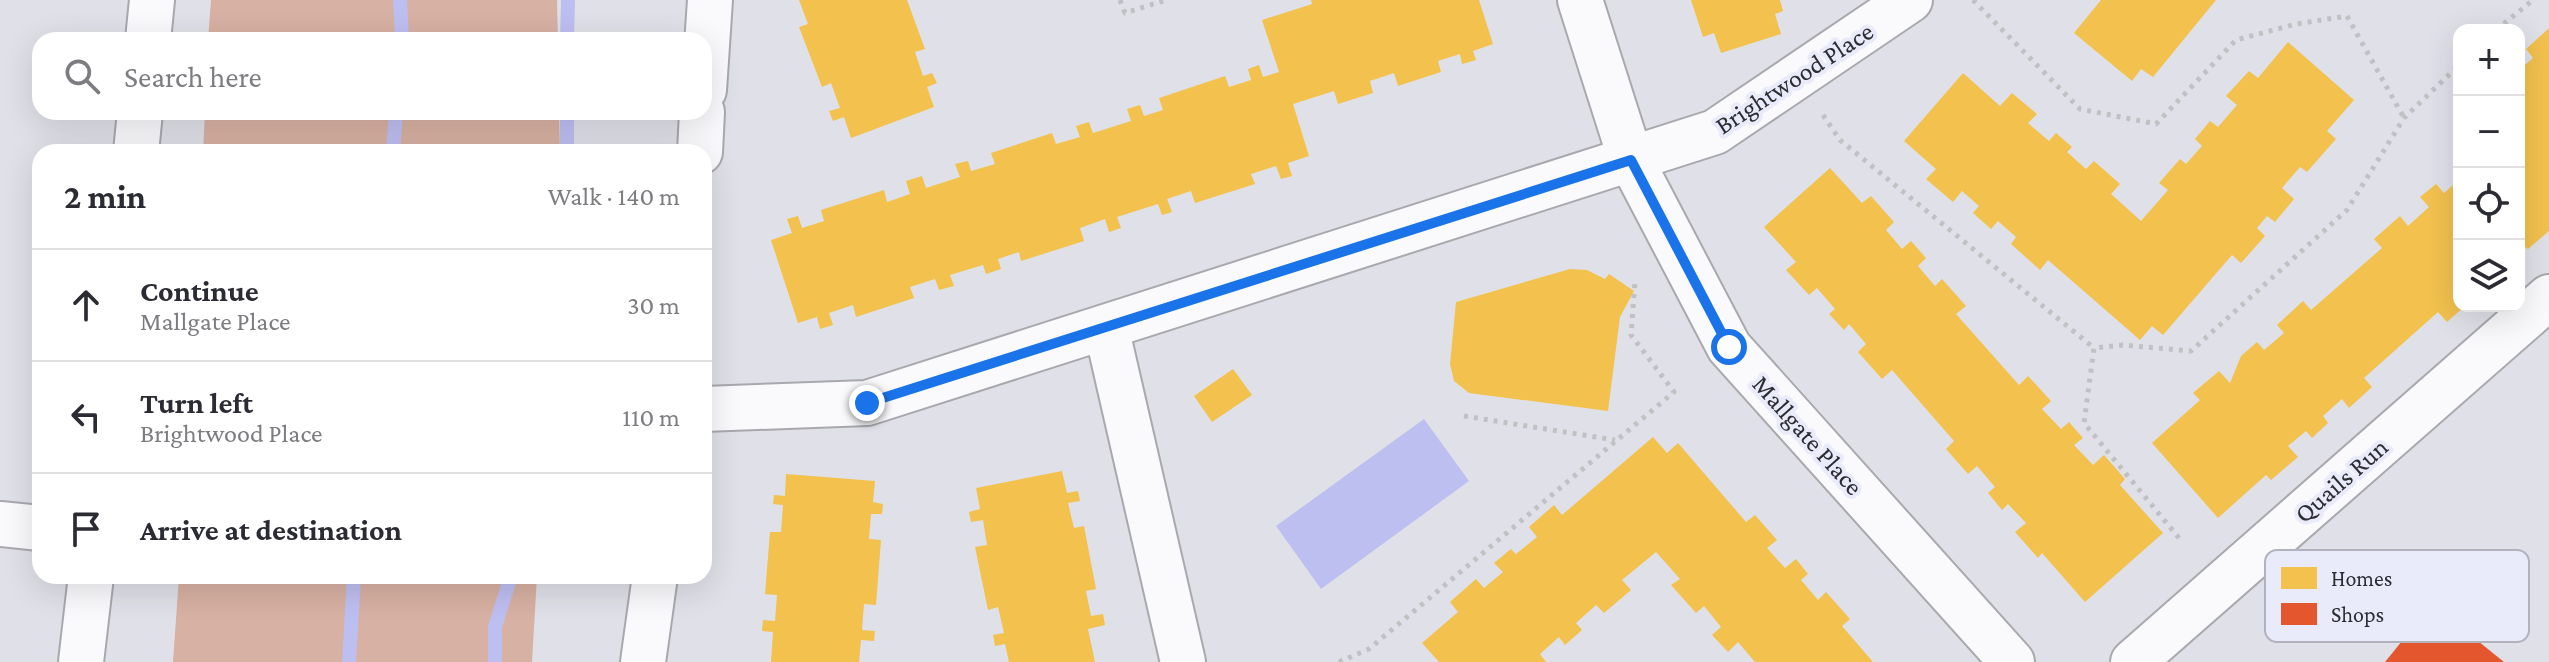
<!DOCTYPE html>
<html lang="en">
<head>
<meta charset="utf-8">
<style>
	body { margin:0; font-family:"Crimson Pro",serif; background:#f2f2f3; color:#2b2b33 }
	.controls { position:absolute; right:24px; top:24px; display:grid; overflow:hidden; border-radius:16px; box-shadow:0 8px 32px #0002 }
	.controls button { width:72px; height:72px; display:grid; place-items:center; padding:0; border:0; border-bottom:2px solid #e1e1e2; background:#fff; color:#2b2b33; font:40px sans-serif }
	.stop { position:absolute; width:24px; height:24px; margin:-18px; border:6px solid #1a73e8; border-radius:50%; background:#fff }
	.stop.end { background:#1a73e8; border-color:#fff; box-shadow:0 2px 8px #0008 }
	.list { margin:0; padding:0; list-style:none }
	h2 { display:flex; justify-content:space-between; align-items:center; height:104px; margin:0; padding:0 32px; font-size:34px }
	h2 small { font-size:26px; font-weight:400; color:#7c7c81 }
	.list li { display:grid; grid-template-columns:52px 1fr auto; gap:24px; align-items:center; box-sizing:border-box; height:112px; padding:0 32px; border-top:2px solid #e1e1e2 }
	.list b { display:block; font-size:30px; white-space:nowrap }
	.list p { margin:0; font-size:26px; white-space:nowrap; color:#7c7c81 }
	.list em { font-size:26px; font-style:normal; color:#7c7c81 }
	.icon { flex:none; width:44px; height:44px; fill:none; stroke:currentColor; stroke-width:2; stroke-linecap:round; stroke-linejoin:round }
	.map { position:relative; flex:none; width:2549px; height:662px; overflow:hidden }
	.search { position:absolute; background:#fff; box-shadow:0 8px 32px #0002; left:32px; top:32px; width:680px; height:88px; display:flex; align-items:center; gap:20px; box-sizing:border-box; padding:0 28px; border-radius:24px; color:#7c7c81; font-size:30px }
	.panel { position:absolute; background:#fff; box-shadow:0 8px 32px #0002; left:32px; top:144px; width:680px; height:440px; border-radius:24px }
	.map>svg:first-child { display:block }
	.forest { fill:#d7b1a3 }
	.water { fill:#bebff1 }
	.homes { fill:#f2c14e }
	.shops { fill:#e4572e }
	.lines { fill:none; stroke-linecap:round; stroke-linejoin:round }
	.stream { stroke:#bebff1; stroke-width:14 }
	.minor-casing { stroke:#a8a8ae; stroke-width:48 }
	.path { stroke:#c1c1c4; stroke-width:5; stroke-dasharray:4 6; stroke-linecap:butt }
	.minor { stroke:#fafafc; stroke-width:44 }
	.route { stroke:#1a73e8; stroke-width:10 }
	.labels { text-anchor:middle; stroke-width:8; stroke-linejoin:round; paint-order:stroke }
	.street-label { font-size:26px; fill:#2c2c32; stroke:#eaebfa }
	.key { fill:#eaebfa; stroke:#b1b2be; stroke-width:2 }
	.key-label { font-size:22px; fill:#2c2c32 }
</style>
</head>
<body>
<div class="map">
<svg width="2549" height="662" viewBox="0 0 2549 662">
	<rect width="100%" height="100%" fill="#e0e1e8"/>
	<!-- forest -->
	<path class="forest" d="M211 0H557L558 40H208Z
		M205 112H559L560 152H203Z
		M179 576H537L532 662H173Z"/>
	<!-- water -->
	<path class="water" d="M1424 419 1469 481 1321 589 1276 526Z"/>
	<!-- homes -->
	<path class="homes" d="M799 0H907L925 49 915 52 923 76 932 73 937 83 927 87 934 107 851 138 844 117 833 121 829 111 840 108 831 83 822 87 799 27 808 24Z
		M1311 0H1479L1493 44 1473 51 1476 60 1462 64 1460 54 1438 61 1441 72 1398 86 1394 73 1370 81 1373 93 1338 104 1334 91 1293 104 1309 156 1288 163 1292 176 1281 179 1276 166 1251 174 1255 184 1195 203 1191 191 1167 199 1172 212 1162 215 1158 204 1117 217 1121 228 1109 232 1105 219 1080 228 1084 241 1021 261 1019 252 998 259 1001 269 986 274 983 265 950 275 954 286 939 290 935 279 910 287 914 298 856 317 853 305 829 313 833 325 820 329 817 317 798 323 771 240 792 233 787 219 798 216 802 228 824 221 821 210 884 190 887 202 910 194 906 181 922 176 926 188 960 177 955 164 968 161 971 171 995 164 991 153 1052 133 1056 144 1080 137 1076 126 1089 122 1093 133 1131 121 1127 109 1140 105 1144 116 1163 110 1159 98 1225 76 1229 87 1251 80 1248 69 1259 65 1263 77 1279 72 1262 20 1312 4Z
		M1691 0H1780L1783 11 1775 14 1781 34 1721 53 1714 33 1703 37Z
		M2101 0H2216L2153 77 2141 69 2132 81 2074 33Z
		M2549 28V231L2528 249 2519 243V126L2525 121 2519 114V70L2533 58 2526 49Z
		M2288 42 2354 100 2327 131 2336 139 2307 172 2300 167 2282 188 2294 199 2275 222 2267 216 2257 228 2265 236 2241 263 2232 255 2163 335 2152 326 2140 340 2048 260 2040 270 2011 244 2016 237 1998 221 1991 229 1973 213 1979 206 1962 191 1953 202 1926 179 1936 169 1904 141 1963 73 2000 106 2012 93 2037 114 2028 123 2049 141 2056 133 2072 147 2067 152 2086 169 2094 161 2120 184 2111 194 2141 221 2168 190 2159 183 2180 159 2186 164 2202 146 2195 139 2210 121 2218 127 2237 105 2226 96 2249 71 2258 78Z
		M1830 168 1862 203 1871 196 1894 222 1886 230 1902 249 1911 241 1926 258 1918 266 1935 286 1942 279 1966 306 1956 314 2019 385 2028 376 2051 401 2042 409 2061 429 2069 422 2083 438 2074 445 2093 465 2104 455 2125 479 2120 485 2163 533 2085 602 2042 553 2038 558 2015 532 2026 523 2008 504 2002 510 1988 493 1995 487 1977 466 1968 474 1946 449 1954 441 1892 370 1882 379 1858 352 1866 344 1849 324 1844 330 1829 314 1835 309 1817 288 1809 295 1786 270 1796 262 1764 227Z
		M2459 180V306H2465L2447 322 2438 312 2364 378 2372 387 2349 408 2342 399 2323 416 2328 423 2312 438 2306 431 2288 446 2298 457 2271 480 2266 475 2218 518 2152 443 2200 400 2193 393 2219 371 2230 383 2241 356 2257 342 2264 350 2284 333 2277 325 2303 301 2311 310 2382 248 2374 239 2400 216 2408 226 2429 207 2420 197 2436 184 2444 193Z
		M1570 269 1587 270 1605 279 1609 274 1634 291 1620 317 1608 411 1469 393 1454 381 1450 364 1456 302Z
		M1233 369 1252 395 1212 422 1194 396Z
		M1653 437 1667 453 1678 443 1746 522 1755 515 1777 540 1767 548 1785 568 1796 559 1808 574 1801 580 1818 600 1826 592 1850 619 1842 626 1873 662H1755L1738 642 1728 652 1712 635 1721 627 1704 606 1696 613 1671 585 1680 579 1656 552 1622 580 1631 590 1604 613 1596 605 1576 623 1582 630 1565 645 1559 637 1540 654 1546 662H1439L1422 643 1458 612 1450 602 1476 579 1484 588 1503 572 1494 563 1511 549 1516 554 1537 537 1529 527 1554 505 1562 515Z
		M1062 471 1067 493 1078 491 1080 501 1068 503 1074 528 1084 526 1096 589 1086 591 1091 616 1103 614 1105 625 1088 629 1095 662H1009L1005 644 995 646 993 635 1004 633 998 607 988 610 975 547 987 545 983 520 971 522 969 512 980 509 976 488Z
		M786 474 875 481 873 502 883 504 882 514H871L869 539 881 540 876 605 864 604 862 630 875 631 874 641 861 640 859 662H771L773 632 762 631 763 620 775 621 777 595 765 594 770 532H781L783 505 773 504 774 495 785 496Z"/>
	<!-- shops -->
	<path class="shops" d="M2432 604 2504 662H2385Z"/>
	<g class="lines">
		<!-- stream -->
		<path class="stream" d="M400 0 402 40
			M567 40 568 0
			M393 152 396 112
			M567 152V112
			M349 662 354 576
			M495 662V627L511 576"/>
		<defs>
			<path id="minor" d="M1580 0 1631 160 1729 347 2012 662
				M148 40 152 0
				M704 90 710 0
				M136 152 140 112
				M700 152 702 112
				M1106 327 1183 662
				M704 409 867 403 1715 132 1910 0
				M0 524 40 528
				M81 662 91 576
				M643 662 655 576
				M2133 662 2549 297"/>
		</defs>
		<!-- minor casing -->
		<use href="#minor" class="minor-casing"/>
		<!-- path -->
		<path class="path" d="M1120 0 1125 13 1166 0
			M1973 0 2080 109 2156 124 2236 40 2296 24 2347 16 2404 118
			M2496 30 2533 0
			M1823 115 1840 140 2094 348
			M1464 416 1615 440
			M2179 538 2084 423 2094 348 2123 345 2191 351 2347 210 2404 118 2459 65
			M1339 662 1369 649 1674 392 1631 335 1635 282"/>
		<!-- minor -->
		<use href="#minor" class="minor"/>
	</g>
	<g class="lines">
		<!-- route -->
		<path class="route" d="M867 403 1631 160 1729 347"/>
	</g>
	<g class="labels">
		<!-- street labels -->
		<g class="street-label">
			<text transform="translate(1794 78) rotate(-33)" y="9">Brightwood Place</text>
			<text transform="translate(1808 435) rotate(48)" y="9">Mallgate Place</text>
			<text transform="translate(2341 480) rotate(-41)" y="9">Quails Run</text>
		</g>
	</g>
	<!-- legend -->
	<rect x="2265" y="550" width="264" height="92" rx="12" class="key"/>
	<rect x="2281" y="567" width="36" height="22" fill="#f2c14e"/>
	<rect x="2281" y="603" width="36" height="22" fill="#e4572e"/>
	<g class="key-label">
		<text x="2331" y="586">Homes</text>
		<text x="2331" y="622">Shops</text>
	</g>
</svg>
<div class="controls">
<button>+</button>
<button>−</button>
<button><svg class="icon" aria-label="locate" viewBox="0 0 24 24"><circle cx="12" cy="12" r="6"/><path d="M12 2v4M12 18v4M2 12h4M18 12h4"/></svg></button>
<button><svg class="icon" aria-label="layers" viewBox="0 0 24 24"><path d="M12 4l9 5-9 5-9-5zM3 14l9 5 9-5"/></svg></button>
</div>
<div class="stop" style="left:1729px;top:347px"></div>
<div class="stop end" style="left:867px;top:403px"></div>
<div class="search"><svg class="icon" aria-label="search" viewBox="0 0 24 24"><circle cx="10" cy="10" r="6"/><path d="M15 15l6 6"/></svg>Search here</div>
<section class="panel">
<h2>2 min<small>Walk · 140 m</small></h2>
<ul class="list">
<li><svg class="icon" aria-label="ahead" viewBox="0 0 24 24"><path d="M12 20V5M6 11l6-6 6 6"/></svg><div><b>Continue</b><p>Mallgate Place</p></div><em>30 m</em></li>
<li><svg class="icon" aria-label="left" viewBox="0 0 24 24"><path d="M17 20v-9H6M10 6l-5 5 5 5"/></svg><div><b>Turn left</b><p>Brightwood Place</p></div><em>110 m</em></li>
<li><svg class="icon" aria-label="arrive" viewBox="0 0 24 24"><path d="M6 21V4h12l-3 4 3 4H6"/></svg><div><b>Arrive at destination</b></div></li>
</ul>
</section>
</div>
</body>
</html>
